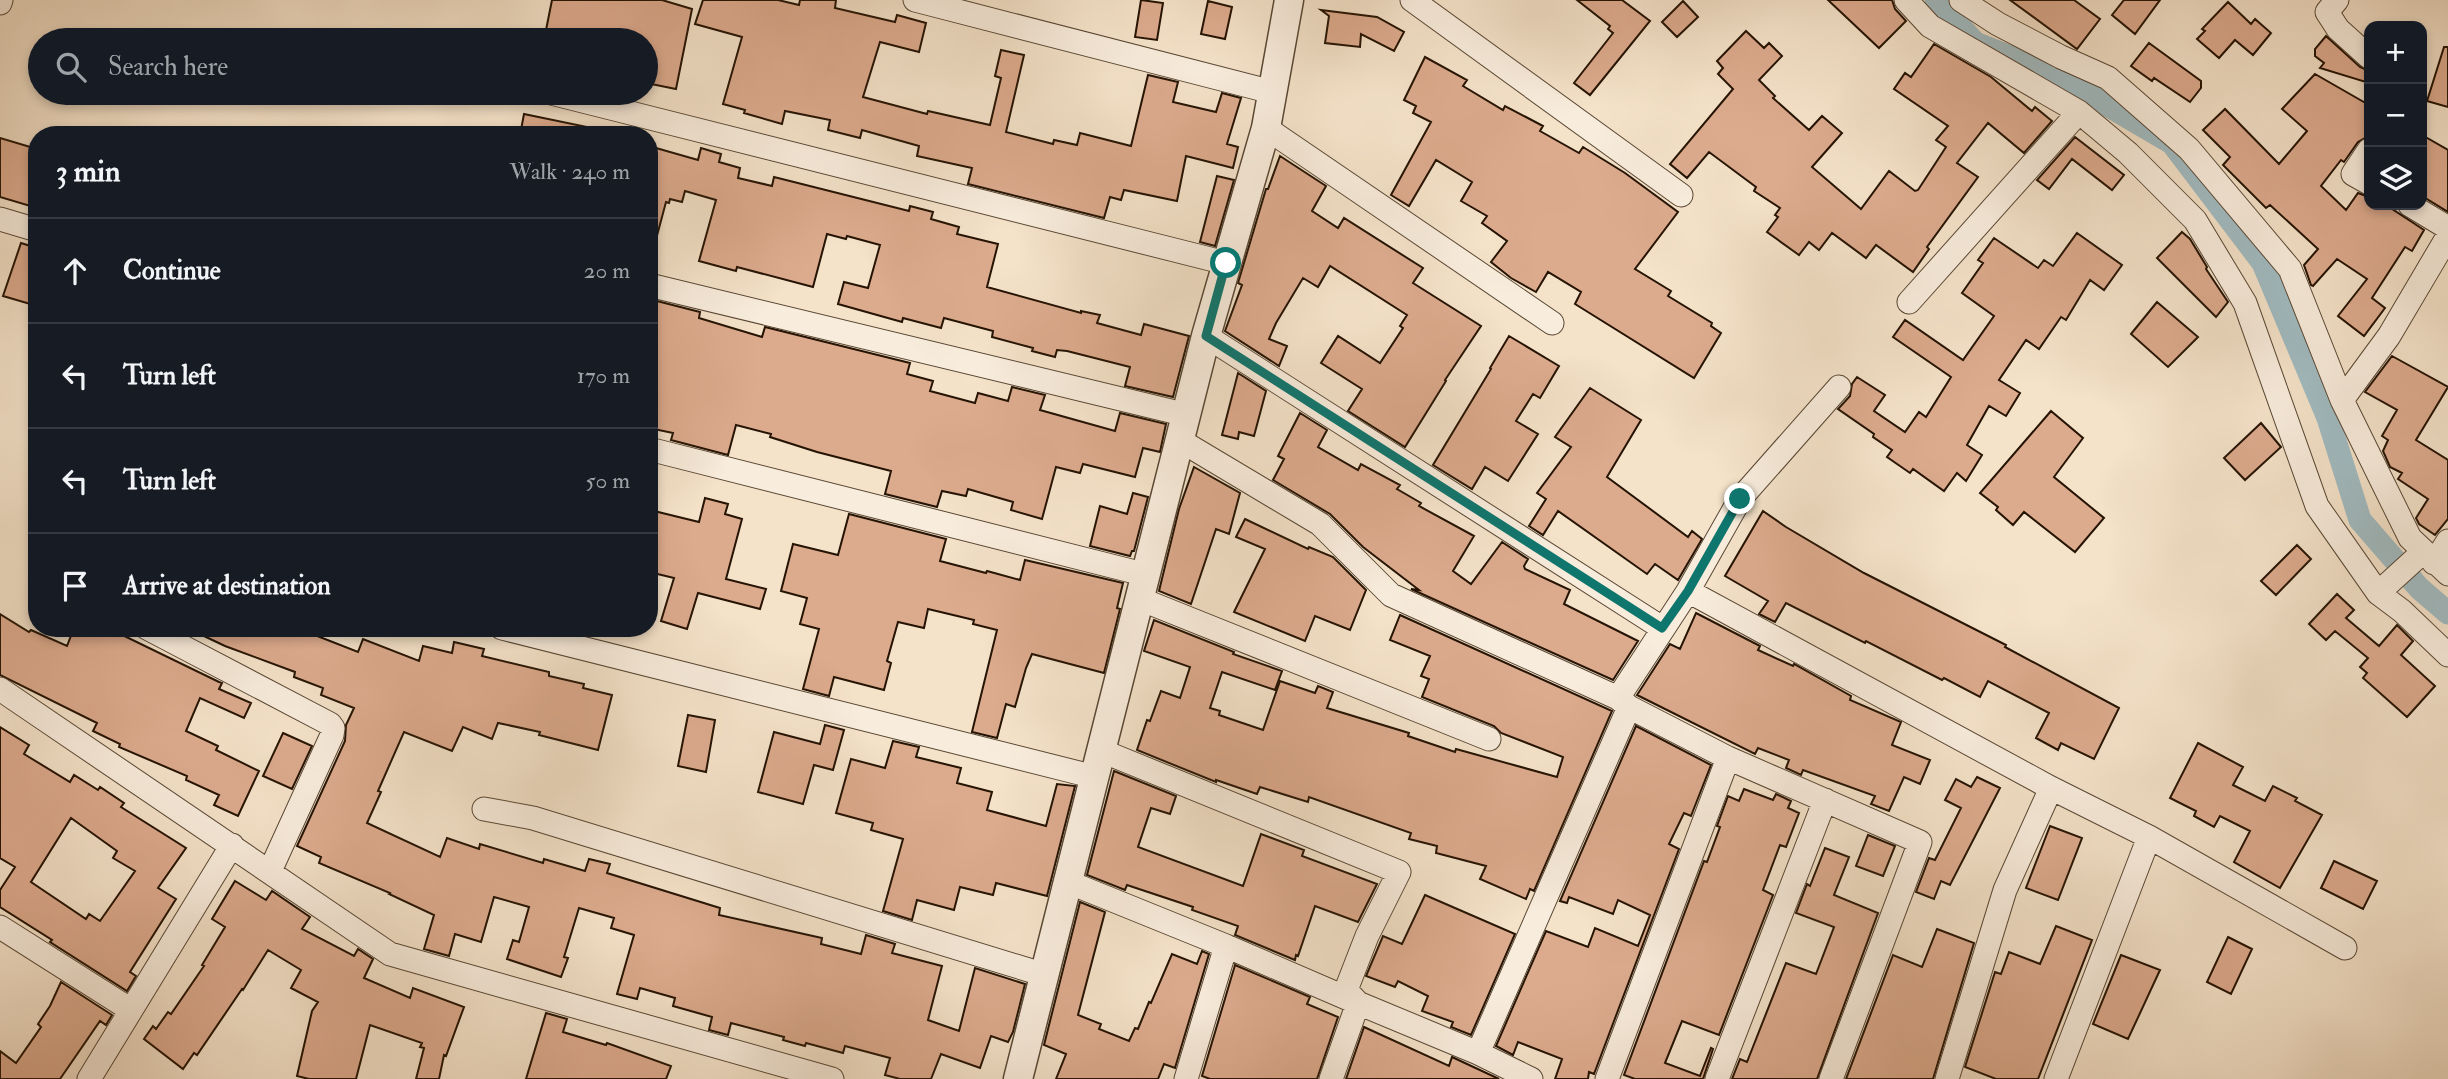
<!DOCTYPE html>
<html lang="en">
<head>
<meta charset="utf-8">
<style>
	body { margin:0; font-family:"IM FELL Double Pica",serif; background:#20242c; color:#f1f3f6 }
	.controls { position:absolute; right:21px; top:21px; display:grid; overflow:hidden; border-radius:14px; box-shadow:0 4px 10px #0003 }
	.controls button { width:63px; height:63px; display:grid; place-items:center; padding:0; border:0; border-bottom:2px solid #363941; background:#171b24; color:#f1f3f6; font:35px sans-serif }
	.stop { position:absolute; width:21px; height:21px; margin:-16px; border:5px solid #0f766e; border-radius:50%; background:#fff }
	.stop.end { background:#0f766e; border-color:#fff; box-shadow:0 2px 7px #0008 }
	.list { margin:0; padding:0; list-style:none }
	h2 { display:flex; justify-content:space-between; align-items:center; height:91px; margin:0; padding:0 28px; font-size:30px }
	h2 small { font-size:23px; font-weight:400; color:#9ea1a6 }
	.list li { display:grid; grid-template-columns:46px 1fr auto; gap:21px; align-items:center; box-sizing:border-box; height:105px; padding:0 28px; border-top:2px solid #363941 }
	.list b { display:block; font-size:26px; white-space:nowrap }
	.list em { font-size:23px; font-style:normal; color:#9ea1a6 }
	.icon { flex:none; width:38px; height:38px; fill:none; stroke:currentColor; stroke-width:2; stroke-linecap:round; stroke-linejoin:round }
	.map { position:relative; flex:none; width:2448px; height:1079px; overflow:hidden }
	.search { position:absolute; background:#171b24; box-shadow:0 4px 10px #0003; left:28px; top:28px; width:630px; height:77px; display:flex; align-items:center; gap:18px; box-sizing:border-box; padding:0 24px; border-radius:38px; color:#9ea1a6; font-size:26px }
	.panel { position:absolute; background:#171b24; box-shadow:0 4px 10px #0003; left:28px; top:126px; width:630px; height:511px; border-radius:28px }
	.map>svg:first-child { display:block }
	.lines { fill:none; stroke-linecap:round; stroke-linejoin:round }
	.canal { stroke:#a1bbc1; stroke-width:23 }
	.building { fill:#dcaa8d; stroke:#251303; stroke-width:2; fill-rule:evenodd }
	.minor-casing { stroke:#594734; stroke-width:25 }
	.tertiary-casing { stroke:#594734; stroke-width:31 }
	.minor { stroke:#f8ecdc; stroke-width:23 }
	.tertiary { stroke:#f8ecdc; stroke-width:28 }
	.route { stroke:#0f766e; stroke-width:9 }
</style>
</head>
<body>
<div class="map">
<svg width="2448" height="1079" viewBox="0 0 2448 1079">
	<rect width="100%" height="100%" fill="#f4e2c9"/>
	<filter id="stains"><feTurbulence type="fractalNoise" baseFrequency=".00286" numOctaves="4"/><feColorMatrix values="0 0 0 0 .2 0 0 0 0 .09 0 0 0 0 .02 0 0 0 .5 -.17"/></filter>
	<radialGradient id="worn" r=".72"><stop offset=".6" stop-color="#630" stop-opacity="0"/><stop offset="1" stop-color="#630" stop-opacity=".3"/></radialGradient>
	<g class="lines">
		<!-- canal -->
		<path class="canal" d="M1936 0 1975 43 2056 75 2172 143 2263 263 2328 418 2360 520 2419 588 2448 613"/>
	</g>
	<!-- building -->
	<path class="building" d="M552 0H662L692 9 676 89 646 83V40H544Z
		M703 0H778L799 5 800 0H836L835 8 895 22 897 15 926 23 919 52 880 42 863 97 927 114 928 111 990 125 1001 78 995 76 1001 50 1024 55 1006 132 1053 144 1054 140 1077 145 1080 133 1131 146 1148 75 1178 82 1173 102 1216 112 1222 93 1241 98 1227 144 1238 147 1233 168 1186 156 1177 201 1124 190 1121 200 1110 197 1104 218 968 184 972 168 917 156 919 146 862 130 860 138 828 130 830 120 785 111 782 124 744 113 745 110 723 104 742 37 695 24Z
		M1141 0 1163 3 1157 40 1135 37Z
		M1577 0H1622L1650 21 1590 95 1574 83 1613 33 1608 29 1610 26Z
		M1828 0H1892L1895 9 1906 21 1879 48Z
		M2010 0H2074L2100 19 2077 49Z
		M2124 0H2160L2135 34 2112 15Z
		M1208 1 1232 7 1225 39 1201 34Z
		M1683 1 1698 17 1677 37 1662 22Z
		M2228 2 2251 24 2255 19 2271 33 2253 55 2235 40 2219 58 2197 39 2205 31 2202 29Z
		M1321 10 1377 17 1404 32 1394 51 1361 34 1360 47 1325 43 1329 16Z
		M1746 31 1764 48 1769 43 1782 56 1759 80 1775 96 1773 98 1809 130 1822 116 1842 133 1812 167 1861 209 1889 171 1915 191 1918 190 1946 147 1936 140 1948 126 1894 89 1905 73 1911 77 1934 44 1991 77 2032 111 2035 107 2052 121 2024 153 1988 123 1957 163 1978 177 1927 247 1929 249 1913 272 1876 245 1866 258 1832 233 1819 250 1809 242 1799 255 1767 232 1778 217 1775 215 1780 208 1754 191 1756 187 1709 152 1687 178 1670 164 1733 89 1718 74 1723 68 1717 61Z
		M2326 36 2360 67 2369 71V83L2320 68 2324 63 2315 56V49Z
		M2149 43 2201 81V88L2190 102 2154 78 2152 81 2131 66Z
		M2444 47H2448V107L2427 101Z
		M1425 57 1467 80 1463 86 1503 110 1505 106 1543 126 1540 131 1579 153 1583 147 1625 173 1678 212 1635 269 1671 291 1668 296 1712 323 1711 326 1721 333 1694 378 1575 304 1581 292 1548 272 1536 292 1511 278 1491 262 1507 241 1482 223 1487 216 1461 201 1472 182 1436 160 1409 206 1391 195 1431 122 1413 113 1416 106 1404 100Z
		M2315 74 2369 105V136L2358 142 2344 162 2341 160 2321 186 2346 210 2358 193 2369 197V205H2386L2424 230 2412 251 2405 247 2372 298 2385 308 2364 336 2338 316 2367 279 2337 259 2313 286 2311 285 2304 265 2318 249 2270 205 2266 208 2223 165 2230 157 2203 130 2225 109 2279 164 2307 131 2282 109Z
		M524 114 587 127 586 135H520Z
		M2422 135 2448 150V212L2422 196Z
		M2075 137 2124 175 2112 190 2072 159 2049 189 2037 180Z
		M0 138 37 149V208L0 197Z
		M649 146 698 160 701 148 721 154 719 162 740 168 738 178 772 186 774 177 909 211 910 206 933 212 931 219 959 227 957 234 998 244 987 287 1081 313V311L1100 315 1097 323 1141 335 1144 324 1189 336 1173 397 1125 386 1130 367 1067 351 1057 350 1055 357 1032 351 1033 348 992 337 993 331 944 318 941 328 903 318 902 322 838 304 844 282 868 288 880 245 847 236 846 239 827 234 813 287 737 267 736 271 699 261 716 200 685 191 682 202 670 199 669 203 666 202 655 243 649 242Z
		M1280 156 1326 186 1312 211 1338 228 1344 218 1423 268 1413 283 1481 326 1445 380 1446 381 1405 447 1348 411 1362 389 1321 363 1338 336 1380 363 1403 328 1400 326 1407 315 1330 266 1318 287 1303 278 1276 323 1269 339 1287 346 1279 366 1225 331 1242 285 1238 283 1266 189H1268Z
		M1217 176 1234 180 1215 246 1200 242Z
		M2182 232 2190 239 2207 267 2206 269 2228 302 2216 317 2157 258Z
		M2077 233 2122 265 2104 290 2090 280 2066 320 2061 317 2039 349 2026 340 1999 380 2020 393 2006 416 1989 406 1967 445 1982 455 1966 481 1957 473 1944 491 1913 469 1910 473 1887 457 1892 450 1873 437 1874 434 1838 409 1850 396 1852 384 1857 377 1885 395 1874 411 1905 432 1919 412 1926 417 1951 377 1893 337 1905 320 1963 360 1994 316 1962 293 1983 263 1978 260 1994 238 2038 268 2044 260 2053 266Z
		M21 243 37 248V306L3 296Z
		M649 299 700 312 699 318 762 337 765 327 910 363 907 374 933 381 930 391 975 403 978 393 1008 401 1012 387 1045 395 1040 410 1115 431 1120 413 1166 424 1160 452 1143 448 1135 477 1083 464 1080 473 1056 467 1042 519 1011 510 1013 502 968 489 966 496 942 491 937 507 885 494 891 471 817 452 770 437 771 434 736 425 728 455 671 440 673 433 649 428Z
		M2157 302 2198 337 2168 367 2131 334Z
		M1509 336 1559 366 1540 398 1533 394 1516 421 1538 434 1508 481 1485 467 1472 489 1433 465 1491 369 1490 368Z
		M2392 356 2448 387 2416 440 2448 460V519L2435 535 2419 524 2416 518 2428 499 2398 479 2402 473 2390 467 2383 451 2388 440 2382 436 2397 410 2365 392Z
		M1238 373 1266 391 1254 436 1239 432 1238 439 1222 435Z
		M1590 388 1641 420 1607 477 1688 537 1692 531 1702 539 1678 580 1655 564 1647 574 1558 511 1543 535 1529 526 1546 499 1537 493 1571 447 1555 437Z
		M2051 411 2083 438 2054 477 2104 518 2075 552 2024 512 2013 525 1996 510 1998 507 1980 493Z
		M1300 413 1327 430 1318 447 1358 470 1361 464 1400 485 1397 489 1421 503 1419 506 1474 536 1453 571 1471 584 1502 542 1528 559 1524 566 1525 569 1570 590 1564 604 1638 641 1613 680 1411 589 1419 590 1363 547 1330 514 1273 480 1284 459 1278 456Z
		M2261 423 2281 447 2245 480 2224 458Z
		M1194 467 1240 493 1229 534 1216 529 1191 604 1159 591 1179 509Z
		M1133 493 1148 497 1134 551H1132L1130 556 1090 546 1100 506 1127 514Z
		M705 498 728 504 725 514 742 519 726 579 766 589 760 609 698 593 687 629 661 621 674 578 649 572V529L654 511 699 522Z
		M1763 511 1786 527 1864 573 2006 645 2005 647 2119 708 2094 759 2061 743 2058 750 2036 738 2049 713 1988 681 1980 697 1944 678 1942 680 1866 641 1865 643 1786 603 1775 622 1759 614 1768 601 1725 576Z
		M849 514 946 539 940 561 986 573 987 571 1020 580 1025 560 1123 583 1117 608 1120 609 1104 673 1032 654 1026 668 1015 707 1006 704 997 738 972 732 997 630 973 624 974 620 928 609 924 628 898 622 887 661 891 663 884 690 834 677 829 696 803 689 819 629 800 624 807 598 781 591 793 544 838 555Z
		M1245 519 1308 549 1309 547 1333 557 1366 590 1350 630 1315 616 1305 641 1234 612 1265 549 1236 537Z
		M2297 545 2311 559 2276 595 2261 581Z
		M2337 594 2354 610 2346 618 2379 646 2397 625 2413 641 2401 655 2435 686 2407 717 2363 678 2367 673 2360 667 2368 658 2335 631 2326 640 2309 624Z
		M1696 613 1760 646 1758 650 1793 666 1794 664 1851 696 1850 700 1901 722 1892 745 1930 760 1920 784 1904 777 1889 811 1871 804 1875 796 1803 770 1801 775 1786 768 1789 760 1758 748 1755 754 1637 695 1670 644 1680 649Z
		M0 614 29 632 31 630 67 646 74 628H108L219 682 222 683 219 689 251 703 244 718 200 698 186 731 218 746 216 750 259 771 238 816 214 805 219 795 186 780 187 776 119 747 120 744 93 731 97 723 0 675Z
		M1400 615 1612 711 1534 891 1530 889 1526 899 1480 879 1486 866 1436 853 1437 846 1409 839 1411 833 1309 797 1308 802 1260 787 1257 794 1216 780V782L1137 750 1147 720 1150 721 1161 691 1180 698 1190 667 1144 651 1154 620 1234 652 1233 654 1282 671 1275 690 1222 672 1210 708 1220 711 1219 715 1263 730 1280 681 1315 693 1318 686 1333 692 1327 708 1409 733 1408 736 1455 752 1456 749 1557 777 1563 757 1501 733 1494 726 1422 697 1429 679 1421 676 1430 656 1390 640Z
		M187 628H297L358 652 363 639 419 661 423 646 452 653 454 642 484 649 482 656 549 672V676L584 684 583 688 612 695 598 750 539 735 540 732 498 723 492 739 463 727 452 751 404 732 378 791 381 792 367 823 440 857 447 838 479 849 480 844 543 863 544 859 585 871 589 859 610 864 607 873 720 908 719 915 822 938 821 944 861 954 866 935 895 944 892 953 942 966 928 1020 959 1031 975 968 1025 984 1013 1032 1008 1042 991 1036 980 1068 941 1054 931 1079H900L885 1075 890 1058 845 1046 843 1053 806 1043 805 1046 783 1040 784 1037 731 1023 728 1035 709 1030 712 1017 673 1006 675 998 640 988 637 999 617 994 634 935 611 928 614 918 579 908 564 957 568 958 561 977 507 959 513 940 519 942 529 907 494 897 481 942 455 934 449 956 424 949 434 915 389 894 390 893 319 863 321 857 297 846 345 741 346 725 354 708 321 695 323 688 294 677 295 672 225 646Z
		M688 715 715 720 706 772 678 766Z
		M825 725 844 730 833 770 814 765 803 804 758 792 774 732 820 744Z
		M1636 726 1711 765 1691 816 1684 813 1669 844 1679 849 1594 1074 1589 1072 1588 1079H1555L1562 1059 1518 1042 1513 1055 1496 1046 1546 931 1588 947 1595 928 1638 946 1650 915 1618 900 1613 914 1569 897 1567 903 1560 901Z
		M0 727 29 745 24 754 70 782 74 775 98 790 100 787 124 803 121 807 186 848 158 888 176 899 130 972 136 976 127 991 50 942 52 940 0 907V890L15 867 0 858ZM71 818 117 851 113 858 135 871 100 921 89 914 86 919 31 882Z
		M283 733 312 746 292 789 263 776Z
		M893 741 919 747 916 757 961 768 957 783 992 792 987 810 1046 826 1057 784 1075 786 1047 896 996 883 993 895 960 887 954 910 917 900 912 920 883 911 903 839 871 830 873 823 836 813 851 759 885 768Z
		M2198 743 2243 767 2233 785 2265 801 2273 786 2297 798 2295 801 2322 815 2280 888 2234 862 2250 831 2220 816 2214 827 2194 816 2196 811 2170 798Z
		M1114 771 1176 796 1170 814 1151 808 1138 847 1243 886 1261 834 1304 850 1302 856 1377 884 1358 922 1315 906 1298 956 1296 955 1295 960 1235 935 1238 926 1192 910 1193 907 1127 885 1125 890 1087 875Z
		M1977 777 2000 788 1950 885 1941 881 1934 899 1916 892 1929 858 1935 860 1961 808 1945 800 1956 779 1971 787Z
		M1744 789 1773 800 1776 794 1791 801 1788 808 1799 813 1786 847 1780 845 1763 890 1773 895 1719 1035 1682 1021 1665 1063 1700 1076 1711 1048 1713 1049 1703 1079H1635L1624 1075 1704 861 1707 862 1720 827 1717 826 1728 796 1739 801Z
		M2050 826 2082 838 2058 900 2026 888Z
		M1868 835 1895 846 1883 876 1856 866Z
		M1825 848 1849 857 1834 895 1878 913 1817 1079H1732L1740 1059 1747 1062 1786 963 1816 974 1834 927 1796 913 1807 884 1810 886Z
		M2334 861 2377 881 2363 909 2321 888Z
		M235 881 266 900 272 891 310 917 302 929 354 956 358 949 373 959 364 978 410 998 413 988 464 1007 446 1056 444 1055 439 1079H416L424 1048 420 1047 422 1043 370 1025 356 1079H309L297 1076 312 1011 318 1002 291 988 301 970 268 950 243 990 242 989 197 1055 194 1053 183 1069 144 1039 153 1026 156 1029 168 1012 171 1014 204 966 202 965 225 927 212 919Z
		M1425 895 1515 934 1471 1035 1451 1027 1453 1022 1422 1011 1428 996 1398 981 1395 987 1366 976 1383 936 1402 944Z
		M1080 902 1105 912 1078 1015 1101 1024 1099 1029 1129 1041 1135 1028 1138 1029 1149 1002 1151 1003 1172 954 1197 964 1202 951 1209 954 1175 1068 1164 1064 1158 1079H1056L1066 1054 1044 1045Z
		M2056 926 2092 940 2038 1079H1996L1965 1067 1995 972 2001 974 2009 952 2040 964Z
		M1937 929 1974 943 1933 1079H1846L1893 955 1922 967Z
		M2228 937 2252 949 2231 994 2207 982Z
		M2121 955 2160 970 2128 1039 2093 1024Z
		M1235 965 1310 997 1307 1004 1338 1017 1317 1079H1210L1202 1076Z
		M61 982 112 1015 106 1025 100 1021 60 1079H0V1051L16 1063 41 1027 38 1024 50 1006Z
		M546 1013 567 1019 563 1032 606 1045 607 1043 671 1066 666 1079H526Z
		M1364 1027 1449 1066 1452 1057 1499 1079H1346Z"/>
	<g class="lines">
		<defs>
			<path id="minor" d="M915 0 1272 92
				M1412 0 1681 195
				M1906 0 1930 26 2079 112 2128 153 2195 220 2245 303 2317 506 2378 593 2402 611 2448 655
				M1961 0 1998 24 2061 57 2108 78 2189 149 2290 269 2342 400 2410 538 2448 574
				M2337 0 2327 12 2338 29 2369 57
				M0 3 1 0
				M551 93 1226 263
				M1266 128 1552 323
				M2369 150 2353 174 2369 183
				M2410 205 2448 228
				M0 219 37 230
				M649 285 1187 415
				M1909 302 2079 112
				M1206 336 1662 628
				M2342 400 2389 336 2448 236
				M1181 441 1320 524 1391 595 1618 698 1629 707 1728 758 1920 842 1831 1079
				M649 449 1147 575
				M2434 563 2448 541
				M1688 591 2051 788 2149 837 2345 948
				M2378 593 2423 552
				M1140 599 1489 739
				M147 628 330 724 333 728 332 735 270 871
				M502 628 1095 777
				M0 689 390 954 832 1079
				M1618 698 1688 591 1740 499 1839 387
				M1102 751 1399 872 1367 936 1346 990 1358 1003 1478 1053 1531 1079
				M484 809 533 818 1045 975
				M1068 882 1226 946 1358 1003 1331 1079
				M0 927 131 1010
				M1478 1053 1629 707
				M89 1079 232 845
				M1186 1079 1226 946
				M1607 1079 1728 758
				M1717 1079 1825 800
				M1947 1079 2005 890 2051 788
				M2056 1079 2149 837"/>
			<path id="tertiary" d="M1018 1079 1206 336 1266 128 1289 0"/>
		</defs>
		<!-- minor casing -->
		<use href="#minor" class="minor-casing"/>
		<!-- tertiary casing -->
		<use href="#tertiary" class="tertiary-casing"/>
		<!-- minor -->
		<use href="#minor" class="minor"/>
		<!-- tertiary -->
		<use href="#tertiary" class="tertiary"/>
	</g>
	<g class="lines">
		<!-- route -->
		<path class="route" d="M1226 263 1206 336 1662 628 1688 591 1740 499"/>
	</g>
	<rect width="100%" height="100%" filter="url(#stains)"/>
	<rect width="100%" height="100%" fill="url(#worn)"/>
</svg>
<div class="controls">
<button>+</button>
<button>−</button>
<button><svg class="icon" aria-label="layers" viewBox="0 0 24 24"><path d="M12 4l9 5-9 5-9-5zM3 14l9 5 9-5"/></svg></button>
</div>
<div class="stop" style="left:1226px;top:263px"></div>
<div class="stop end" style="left:1740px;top:499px"></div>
<div class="search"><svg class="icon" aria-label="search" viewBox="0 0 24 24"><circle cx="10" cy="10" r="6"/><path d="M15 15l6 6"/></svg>Search here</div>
<section class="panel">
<h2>3 min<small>Walk · 240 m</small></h2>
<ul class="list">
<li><svg class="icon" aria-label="ahead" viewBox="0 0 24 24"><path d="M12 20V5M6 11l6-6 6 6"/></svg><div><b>Continue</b></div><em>20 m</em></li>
<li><svg class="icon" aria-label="left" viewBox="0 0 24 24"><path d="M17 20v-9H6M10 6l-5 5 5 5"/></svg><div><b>Turn left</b></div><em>170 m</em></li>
<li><svg class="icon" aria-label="left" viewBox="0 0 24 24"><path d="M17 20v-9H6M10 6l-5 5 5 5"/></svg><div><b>Turn left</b></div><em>50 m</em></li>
<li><svg class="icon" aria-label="arrive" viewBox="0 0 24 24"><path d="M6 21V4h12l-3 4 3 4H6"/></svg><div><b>Arrive at destination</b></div></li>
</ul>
</section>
</div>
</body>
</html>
